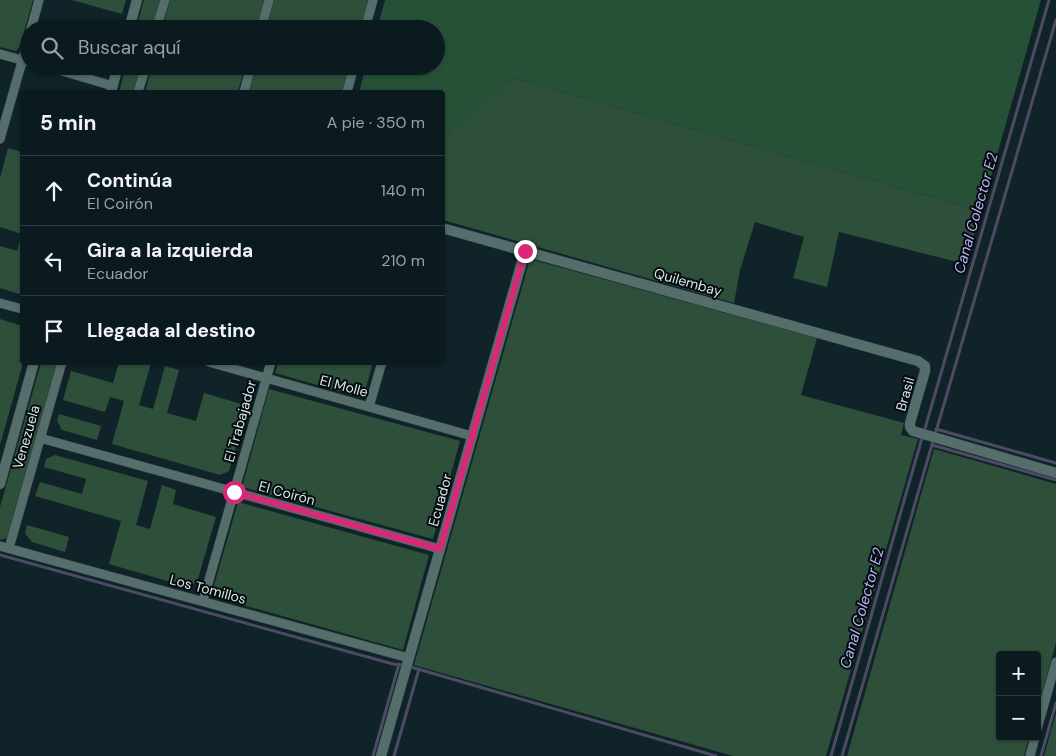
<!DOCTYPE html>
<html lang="es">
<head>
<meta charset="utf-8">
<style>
	body { margin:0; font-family:"DM Sans",sans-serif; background:#19272c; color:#f1f3f6 }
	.controls { position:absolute; right:15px; bottom:15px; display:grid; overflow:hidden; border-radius:5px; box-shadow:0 1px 4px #0004 }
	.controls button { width:45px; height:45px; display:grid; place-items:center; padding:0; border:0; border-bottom:1px solid #2b383d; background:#0b1a1f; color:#f1f3f6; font:25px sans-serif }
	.stop { position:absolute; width:15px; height:15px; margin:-11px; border:4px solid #db2777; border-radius:50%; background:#fff }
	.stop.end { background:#db2777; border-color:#fff; box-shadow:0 1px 5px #0008 }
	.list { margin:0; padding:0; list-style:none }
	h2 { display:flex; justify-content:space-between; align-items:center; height:65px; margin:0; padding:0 20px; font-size:21px }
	h2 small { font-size:16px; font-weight:400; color:#9aa1a4 }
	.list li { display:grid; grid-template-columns:32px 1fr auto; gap:15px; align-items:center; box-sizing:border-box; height:70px; padding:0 20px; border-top:1px solid #2b383d }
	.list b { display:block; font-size:19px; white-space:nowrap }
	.list p { margin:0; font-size:16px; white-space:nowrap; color:#9aa1a4 }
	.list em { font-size:16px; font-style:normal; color:#9aa1a4 }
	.icon { flex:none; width:28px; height:28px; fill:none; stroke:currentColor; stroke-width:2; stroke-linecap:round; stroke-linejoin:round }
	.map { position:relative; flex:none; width:1056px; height:756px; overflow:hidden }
	.search { position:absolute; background:#0b1a1f; box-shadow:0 1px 4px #0004; left:20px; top:20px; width:425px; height:55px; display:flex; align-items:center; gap:12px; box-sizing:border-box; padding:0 18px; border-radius:28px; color:#9aa1a4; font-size:19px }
	.panel { position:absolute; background:#0b1a1f; box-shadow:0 1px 4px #0004; left:20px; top:90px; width:425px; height:275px; border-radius:5px }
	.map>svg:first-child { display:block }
	.green { fill:#2e4f3a }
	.forest { fill:#265137 }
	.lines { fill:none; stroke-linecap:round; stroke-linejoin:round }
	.stream { stroke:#4d4b64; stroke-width:3 }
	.minor-casing { stroke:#2b3e44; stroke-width:10 }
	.tertiary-casing { stroke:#2b3e44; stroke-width:11 }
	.minor { stroke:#556d6b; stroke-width:9 }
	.tertiary { stroke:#556d6b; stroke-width:10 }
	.route { stroke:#db2777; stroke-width:6 }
	.labels { text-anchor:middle; stroke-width:4; stroke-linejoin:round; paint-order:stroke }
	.street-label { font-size:14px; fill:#d8e4e8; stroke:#040b0e }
	.water-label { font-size:15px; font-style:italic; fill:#bbb4f7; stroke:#040b0e }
</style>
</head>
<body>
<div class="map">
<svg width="1056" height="756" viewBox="0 0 1056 756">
	<rect width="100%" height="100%" fill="#0f2329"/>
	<!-- green -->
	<path class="green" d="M0 0H33L20 46 16 51 0 47Z
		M72 0H126L122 14Z
		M144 0H161L153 29H136Z
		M170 0H264L256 29H162Z
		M274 0H368L360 29H266Z
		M126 66H142L135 92H119Z
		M152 66H245L238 92H145Z
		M256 66H349L342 92H249Z
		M513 78 981 211 965 264 839 232 827 287 793 278 804 237 755 222 740 270 734 303 443 220 442 137Z
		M8 148 22 152V295L0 288V246L17 251 22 234 0 227V178Z
		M530 259 817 338 801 395 904 423 901 435 918 439 826 756H733L414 665Z
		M0 319 22 326 23 363 0 445Z
		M41 363H58L8 537 2 540 0 539V507Z
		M151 363 139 405 153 409 165 366 179 370 167 413 196 421 204 393 248 406 229 471 220 475 112 444 124 401 110 397 105 412 63 400 71 371 113 383 119 363Z
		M278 363V362L373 363 363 398 275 373Z
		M269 389 460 441 433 539 242 487Z
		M59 414 101 426 97 440 62 430 57 421Z
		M934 449 1056 484V643L1037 710V655H1000V737H1029L1024 756H847Z
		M55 455 148 481 136 525 150 529 162 485 176 490 173 504 216 517 197 582 188 587 109 564 121 521 35 496 40 482 82 494 86 479 44 467 46 459Z
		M238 502 429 555 403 650 211 596Z
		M27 525 69 537 65 552 32 542 25 533Z
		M1056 713V756H1044Z"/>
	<!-- forest -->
	<path class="forest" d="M385 0H1041L981 211 513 78 443 137 442 92H359L366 66H436V29H377Z"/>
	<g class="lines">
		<!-- stream -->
		<path class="stream" d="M936 429 1056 463
			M924 432 1049 0
			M935 435 1056 20
			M932 445 1056 480
			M0 555 393 664 402 665
			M411 667 716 756
			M373 756 399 664
			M394 756 419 669
			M831 756 922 438
			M842 756 933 441
			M1041 756 1056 703"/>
		<defs>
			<path id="minor" d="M31 29 39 0
				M156 29 165 0
				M261 29 269 0
				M365 29 373 0
				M0 54 29 62
				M45 66 113 86
				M138 92 146 66
				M244 92 251 66
				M347 92 354 66
				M0 139 29 37
				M0 303 22 309
				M209 362 472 436
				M369 407 382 362
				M40 438 440 549
				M0 546 409 658
				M9 548 62 362
				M203 601 271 362
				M1037 729 1056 662
				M1030 756 1035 737"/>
			<path id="tertiary" d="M129 29 137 0
				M111 92 118 66
				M442 228 918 361 925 366V371L910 423V427L913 431 1056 473
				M0 484 34 362
				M381 756 525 251"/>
		</defs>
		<!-- minor casing -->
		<use href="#minor" class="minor-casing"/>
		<!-- tertiary casing -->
		<use href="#tertiary" class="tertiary-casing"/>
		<!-- minor -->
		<use href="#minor" class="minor"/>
		<!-- tertiary -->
		<use href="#tertiary" class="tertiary"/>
	</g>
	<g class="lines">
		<!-- route -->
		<path class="route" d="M234 492 440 549 525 251"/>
	</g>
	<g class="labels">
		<!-- street labels -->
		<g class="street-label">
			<text transform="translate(688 282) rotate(16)" y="5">Quilembay</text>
			<text transform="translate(344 386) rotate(15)" y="5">El Molle</text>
			<text transform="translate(905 394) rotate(-74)" y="5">Brasil</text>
			<text transform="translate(240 421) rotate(-74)" y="5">El Trabajador</text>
			<text transform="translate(26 437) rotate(-74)" y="5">Venezuela</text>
			<text transform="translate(287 493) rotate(15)" y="5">El Coirón</text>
			<text transform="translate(440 500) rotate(-74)" y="5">Ecuador</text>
			<text transform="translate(208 589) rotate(15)" y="5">Los Tomillos</text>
		</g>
		<!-- water labels -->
		<g class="water-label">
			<text transform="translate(976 213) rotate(-74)" y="5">Canal Colector E2</text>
			<text transform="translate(862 608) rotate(-74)" y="5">Canal Colector E2</text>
		</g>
	</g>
</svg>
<div class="controls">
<button>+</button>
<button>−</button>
</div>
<div class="stop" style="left:234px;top:492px"></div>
<div class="stop end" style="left:525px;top:251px"></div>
<div class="search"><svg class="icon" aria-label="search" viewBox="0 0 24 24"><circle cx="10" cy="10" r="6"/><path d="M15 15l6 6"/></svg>Buscar aquí</div>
<section class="panel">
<h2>5 min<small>A pie · 350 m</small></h2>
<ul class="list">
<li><svg class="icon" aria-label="ahead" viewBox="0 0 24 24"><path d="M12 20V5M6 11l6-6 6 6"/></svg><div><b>Continúa</b><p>El Coirón</p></div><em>140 m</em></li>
<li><svg class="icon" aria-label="left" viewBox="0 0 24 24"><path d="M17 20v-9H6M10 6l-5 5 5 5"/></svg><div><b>Gira a la izquierda</b><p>Ecuador</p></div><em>210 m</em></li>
<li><svg class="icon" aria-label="arrive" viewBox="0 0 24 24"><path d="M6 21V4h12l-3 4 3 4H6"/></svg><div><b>Llegada al destino</b></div></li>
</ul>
</section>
</div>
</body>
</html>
